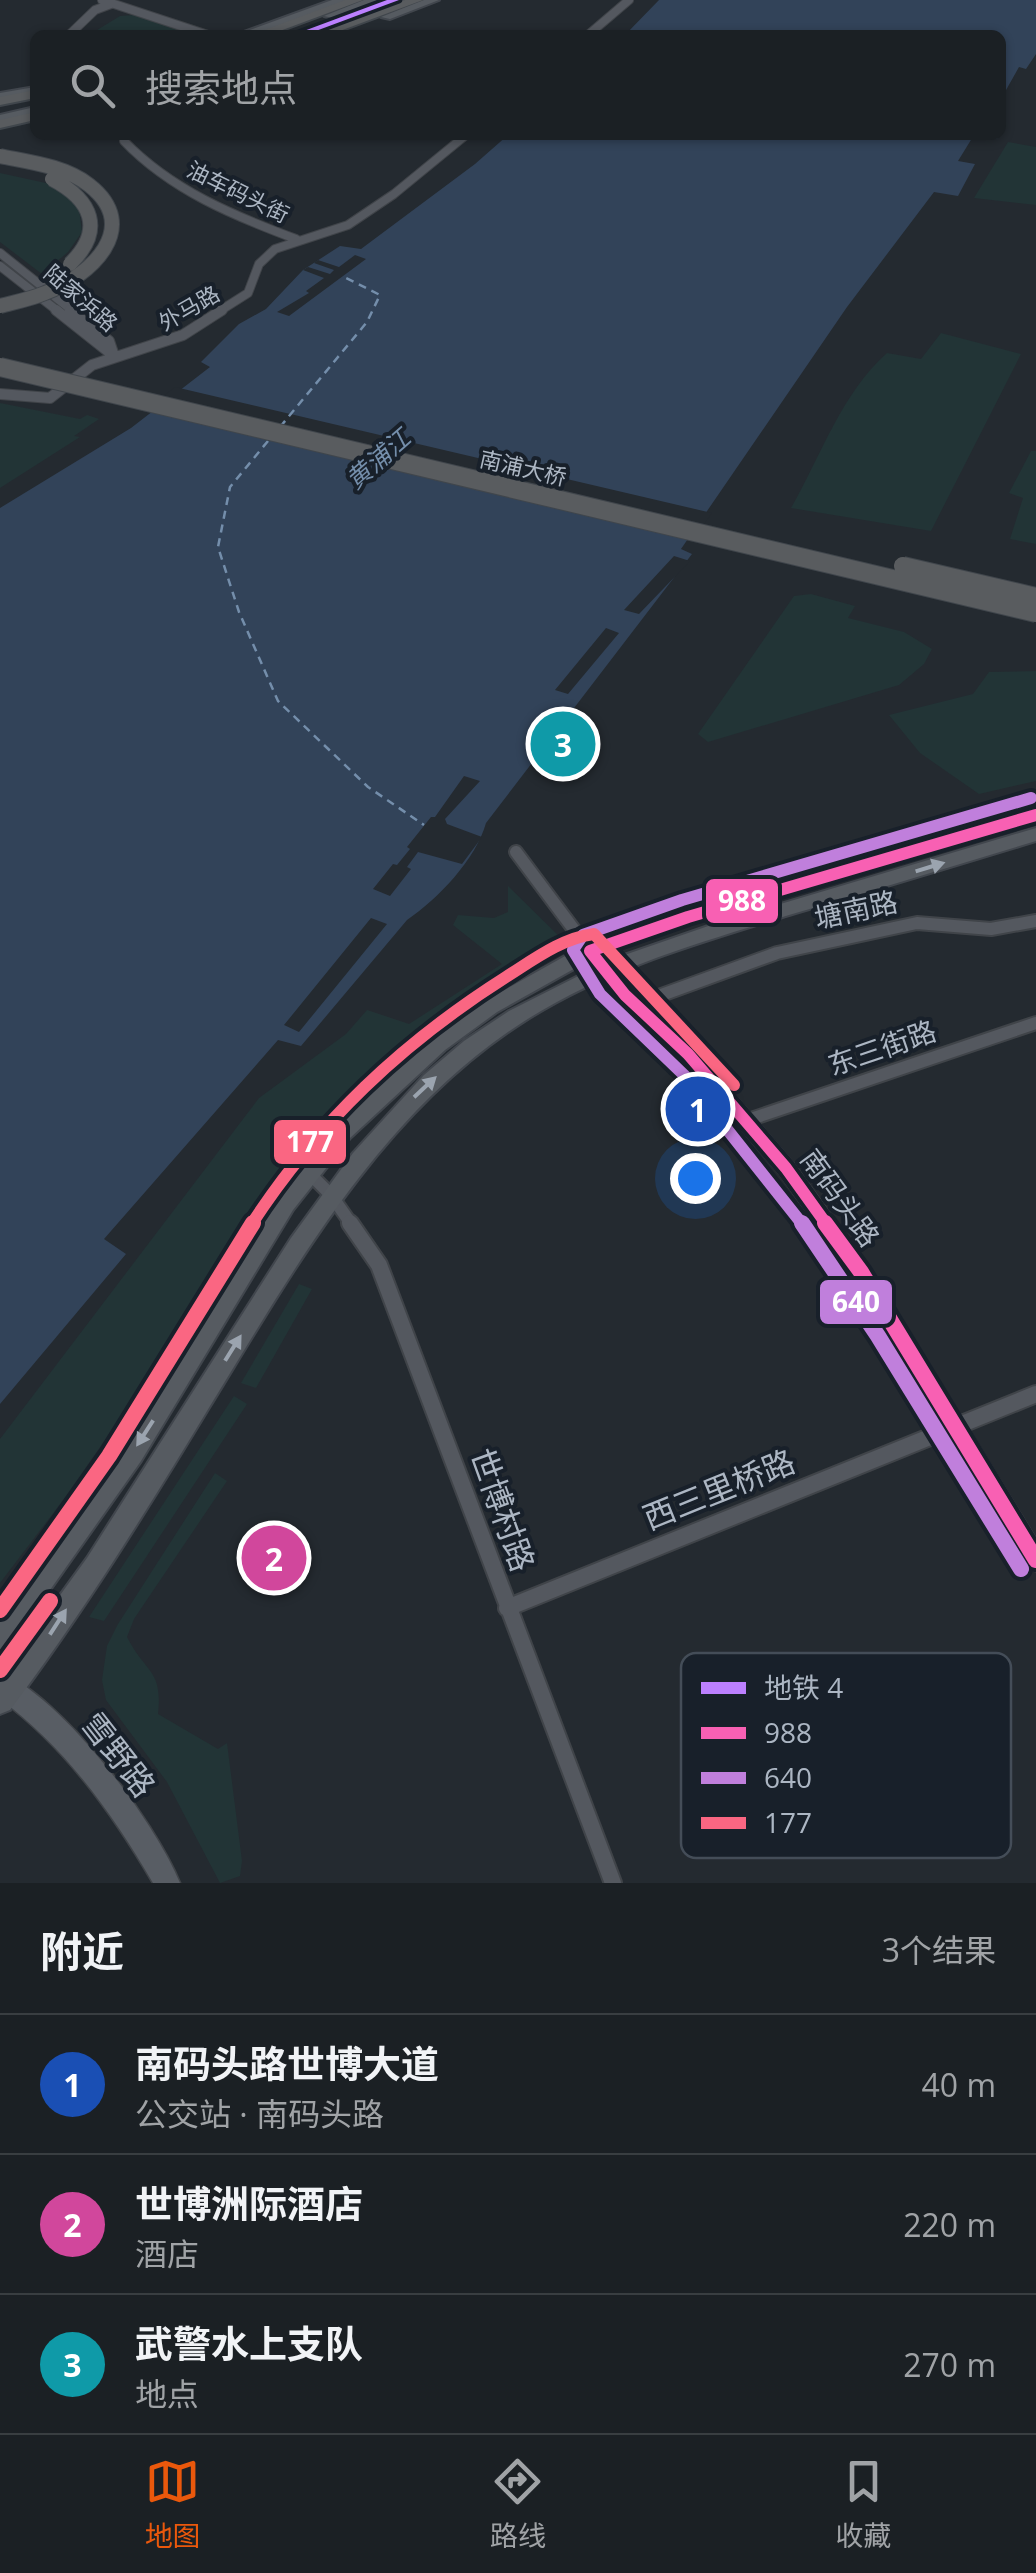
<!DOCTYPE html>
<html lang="zh">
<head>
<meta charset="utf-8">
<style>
	body { margin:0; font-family:"Open Sans","Noto Sans SC",sans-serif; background:#24282c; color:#f1f3f6 }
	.you { position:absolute; left:695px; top:1178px; width:35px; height:35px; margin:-25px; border:8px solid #fff; border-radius:50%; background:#1a73e8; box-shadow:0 0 0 15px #1a73e833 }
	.badge { display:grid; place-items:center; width:65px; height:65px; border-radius:50%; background:#ea580c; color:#fff; font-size:32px; font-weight:700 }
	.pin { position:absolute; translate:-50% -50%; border:5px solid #fff; box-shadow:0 2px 10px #0006 }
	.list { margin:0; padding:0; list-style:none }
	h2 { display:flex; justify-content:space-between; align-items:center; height:130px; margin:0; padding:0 40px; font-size:42px }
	h2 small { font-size:32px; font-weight:400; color:#a0a3a6 }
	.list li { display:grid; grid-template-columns:65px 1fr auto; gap:30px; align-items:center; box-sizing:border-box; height:140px; padding:0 40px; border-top:2px solid #393e41 }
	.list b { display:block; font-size:38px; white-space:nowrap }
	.list p { margin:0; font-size:32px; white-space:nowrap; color:#a0a3a6 }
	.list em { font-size:32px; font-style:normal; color:#a0a3a6 }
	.icon { flex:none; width:55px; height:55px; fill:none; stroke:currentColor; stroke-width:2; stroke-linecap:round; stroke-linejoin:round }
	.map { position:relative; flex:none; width:1036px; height:1883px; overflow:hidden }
	.search { position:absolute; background:#1b2024; box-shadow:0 2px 8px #0004; left:30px; right:30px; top:30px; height:110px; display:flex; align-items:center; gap:25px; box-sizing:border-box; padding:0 35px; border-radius:15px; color:#a0a3a6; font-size:38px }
	.sheet { height:550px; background:#1b2024 }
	nav { display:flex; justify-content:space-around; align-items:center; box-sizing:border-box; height:140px; border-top:2px solid #393e41; background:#1b2024; font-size:28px; color:#a0a3a6 }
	nav a { display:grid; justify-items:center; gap:5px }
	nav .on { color:#ea580c }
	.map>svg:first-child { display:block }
	.green { fill:#223436 }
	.water { fill:#324359 }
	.pier { fill:#242a30 }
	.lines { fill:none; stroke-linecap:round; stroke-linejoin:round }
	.ferry { stroke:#748eab; stroke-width:2.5; stroke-dasharray:8 6; stroke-linecap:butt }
	.street-far3-casing { stroke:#404449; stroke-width:10 }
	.street-far2-casing { stroke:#404449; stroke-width:12 }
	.street-far1-casing { stroke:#404449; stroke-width:16 }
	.street-casing { stroke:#404449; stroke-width:20 }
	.secondary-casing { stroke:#404449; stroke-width:3 }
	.primary-casing { stroke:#41464d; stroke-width:4 }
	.highway-casing { stroke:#40464c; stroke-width:4 }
	.street-far3 { stroke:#54585f; stroke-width:8 }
	.street-far2 { stroke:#54585f; stroke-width:10 }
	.street-far1 { stroke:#54585f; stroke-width:12 }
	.street { stroke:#54585f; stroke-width:16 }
	.secondary { fill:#585d64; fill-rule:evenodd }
	.primary { fill:#565b61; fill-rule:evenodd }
	.highway { fill:#595c5f; fill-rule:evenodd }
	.highway-bridge-far1-casing { stroke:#40464c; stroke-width:16; stroke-linecap:butt }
	.highway-bridge-casing { stroke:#40464c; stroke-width:20; stroke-linecap:butt }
	.highway-bridge-far1 { stroke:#595c5f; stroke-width:14 }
	.highway-bridge { stroke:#595c5f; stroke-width:18 }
	.bus-1-far1-casing { stroke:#18202a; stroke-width:20 }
	.bus-1-casing { stroke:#18202a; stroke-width:24 }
	.bus-2-far1-casing { stroke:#18202a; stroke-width:20 }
	.bus-2-casing { stroke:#18202a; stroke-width:24 }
	.bus-3-far1-casing { stroke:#18202a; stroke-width:20 }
	.bus-3-casing { stroke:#18202a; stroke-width:24 }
	.bus-1-far1 { stroke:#f860b3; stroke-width:12 }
	.bus-1 { stroke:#f860b3; stroke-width:16 }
	.bus-2-far1 { stroke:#c07fdc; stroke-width:12 }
	.bus-2 { stroke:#c07fdc; stroke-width:16 }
	.bus-3-far1 { stroke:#fa6682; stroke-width:12 }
	.bus-3 { stroke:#fa6682; stroke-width:16 }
	.metro-1-casing { stroke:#18202a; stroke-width:7 }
	.metro-1 { fill:#bc80ff; fill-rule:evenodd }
	.oneway { fill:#9ba4af }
	.labels { text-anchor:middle; stroke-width:8; stroke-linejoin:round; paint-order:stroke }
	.far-street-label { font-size:22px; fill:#acb6c3; stroke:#18202a }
	.far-water-label { font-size:25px; font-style:italic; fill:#748eab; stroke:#18202a }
	.street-label { font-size:28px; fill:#acb6c3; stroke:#18202a }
	.near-street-label { font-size:32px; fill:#acb6c3; stroke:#18202a }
	.key { fill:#18202a; stroke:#444d58; stroke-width:2.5 }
	.key-label { font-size:28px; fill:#acb6c3 }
	.line-badge { stroke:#18202a; stroke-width:4 }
	.badge-label { font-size:28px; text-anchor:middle; font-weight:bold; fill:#fff }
</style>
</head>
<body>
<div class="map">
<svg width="1036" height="1883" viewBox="0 0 1036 1883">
	<rect width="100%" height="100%" fill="#242a30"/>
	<!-- green -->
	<path class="green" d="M134 15 200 35H89L120 16Z
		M1008 142 1036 147V205L974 198Z
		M0 173 55 185 78 201 82 232 68 252 42 274 0 242Z
		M941 333 1021 354 931 531 791 508C821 456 841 394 887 353L921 359Z
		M0 403 80 419 87 415 99 419 74 436 80 437 0 488Z
		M1031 451H1036V544L1010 539 1023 498 1009 493Z
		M811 594 855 606 848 618 904 632 932 649 924 664 899 685 708 742 698 734 794 596Z
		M1036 671V781L979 794 920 753 889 715 973 694 989 672Z
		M508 886 565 942 435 1018 338 1102 67 1495 0 1583V1439L259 1098 346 1034 367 1010 409 1024 502 964 453 925 458 915 494 918 508 912Z
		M299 1284 312 1289 256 1388 241 1383Z
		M234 1396 247 1404 104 1621 89 1617Z
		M215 1473 227 1481 134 1619 127 1637C145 1673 163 1669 158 1714L218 1749 227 1743 242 1861 240 1876 220 1883 167 1782 106 1700 102 1680 107 1646 118 1624Z"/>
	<!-- water -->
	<path class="water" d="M659 0H1036V54L1026 69 1019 67 1001 99V35H625Z
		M508 135H999L997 139 974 135 958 161 975 164 958 196 934 192 847 307 681 549 692 554 486 823C476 859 438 899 407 920L301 1046 278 1040 104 1239 126 1254 0 1404V508L131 428 210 367 201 362 239 324 266 309 303 270 340 246 361 249 475 164Z"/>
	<!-- pier -->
	<path class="pier" d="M355 255 366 259 289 316 277 312 309 293 306 291 324 278 303 270 308 267 330 274 334 270 314 263 318 260 339 267Z
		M175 387 712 513 693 540 147 409Z
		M674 556 690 561 639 614 624 610Z
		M606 628 619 633 568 694 555 690Z
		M464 776 480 781 445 819 447 824 482 837 462 864 418 852 407 867 411 869 390 896 373 889 393 864 397 865 410 849 407 847 431 817H435Z
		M371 918 387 924 299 1032 284 1025Z"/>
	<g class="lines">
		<!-- ferry -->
		<path class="ferry" d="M280 427 367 322 380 295 342 276
			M268 441 230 487 218 547 239 612 278 701 368 787 424 825"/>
		<defs>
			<path id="street-far3" d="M102 0 208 35
				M69 35 95 10 111 4
				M588 35 629 0
				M125 135 124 141C171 190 234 216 296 239
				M0 253 74 312
				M0 266 59 312
				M218 312 248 293 259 264 275 249 348 225 394 194 466 135"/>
			<path id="street-far2" d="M56 310 114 356
				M70 310 109 341 114 356
				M0 394 50 398 92 365 183 335 222 310"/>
			<path id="street-far1" d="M516 852 590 951
				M634 1005 777 953 917 923 991 929 1036 921
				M745 1121 1036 1023
				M309 1173 331 1195 352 1225"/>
			<path id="street" d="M350 1223 379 1265 613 1883
				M507 1608 1036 1394"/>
			<path id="secondary" d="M590 945 596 947 631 990 695 1049 793 1163 868 1266 1036 1539V1571L1028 1568 854 1278 779 1173 681 1059 619 1000 581 951Z
				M0 1672C63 1698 154 1820 180 1883H153C112 1813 66 1748 0 1699Z"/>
			<path id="primary" d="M332 0H347L253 35H236Z
				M364 0H379L333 18 324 16Z
				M390 0H405L312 35H295Z
				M424 0H439L390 19 381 17Z
				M35 87V93L0 101V93Z
				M35 107V115L0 123V115Z
				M1036 809V821L695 922 597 956 497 1012 445 1050 350 1138 293 1210 141 1461 9 1648 0 1652V1617L123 1445 277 1198 334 1126 431 1038 483 1002 583 946 681 912Z
				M1036 828V841C954 866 872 891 789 915 698 943 603 970 523 1022 381 1113 296 1266 210 1406 147 1510 83 1613 10 1710L0 1714V1678L87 1558 291 1238 353 1153 424 1075 464 1041 509 1011 610 960 717 923Z"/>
			<path id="highway" d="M345 0H363L269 35H251Z
				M405 0H423L329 35H311Z
				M35 90V98L0 105V97Z
				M35 112V120L0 128V120Z"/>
		</defs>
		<!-- street-far3 casing -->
		<use href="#street-far3" class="street-far3-casing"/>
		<!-- street-far2 casing -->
		<use href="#street-far2" class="street-far2-casing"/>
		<!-- street-far1 casing -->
		<use href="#street-far1" class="street-far1-casing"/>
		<!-- street casing -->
		<use href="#street" class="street-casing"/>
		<!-- secondary casing -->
		<use href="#secondary" class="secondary-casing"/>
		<!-- primary casing -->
		<use href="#primary" class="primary-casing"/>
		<!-- highway casing -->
		<use href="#highway" class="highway-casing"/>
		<!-- street-far3 -->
		<use href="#street-far3" class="street-far3"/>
		<!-- street-far2 -->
		<use href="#street-far2" class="street-far2"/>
		<!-- street-far1 -->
		<use href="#street-far1" class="street-far1"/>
		<!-- street -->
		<use href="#street" class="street"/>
		<!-- secondary -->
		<use href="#secondary" class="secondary"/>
		<!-- primary -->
		<use href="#primary" class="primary"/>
		<!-- highway -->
		<use href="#highway" class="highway"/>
		<defs>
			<path id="highway-bridge-far1" d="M0 156C29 162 65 166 89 185 143 227 91 276 45 293 31 299 15 302 0 306
				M52 179C92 200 105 230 70 264"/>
			<path id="highway-bridge" d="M0 367 1036 613
				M903 566 1036 597"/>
		</defs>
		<!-- highway-bridge-far1 casing -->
		<use href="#highway-bridge-far1" class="highway-bridge-far1-casing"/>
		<!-- highway-bridge casing -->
		<use href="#highway-bridge" class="highway-bridge-casing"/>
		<!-- highway-bridge-far1 -->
		<use href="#highway-bridge-far1" class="highway-bridge-far1"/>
		<!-- highway-bridge -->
		<use href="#highway-bridge" class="highway-bridge"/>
		<defs>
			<path id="bus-1-far1" d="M827 1225 786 1168 688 1054 625 995 590 951 688 917 1036 815"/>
			<path id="bus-1" d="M825 1223 861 1272 1036 1560"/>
			<path id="bus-2-far1" d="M803 1225 684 1075 600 994 573 950 583 935 682 900 1031 798"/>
			<path id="bus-2" d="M802 1223 878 1336 1021 1569"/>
			<path id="bus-3-far1" d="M251 1225C318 1122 402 1043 506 977 533 960 562 938 594 934L734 1085"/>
			<path id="bus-3" d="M0 1610 109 1456 253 1223
				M0 1670 50 1601"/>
		</defs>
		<!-- bus-1-far1 casing -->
		<use href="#bus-1-far1" class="bus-1-far1-casing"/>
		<!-- bus-1 casing -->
		<use href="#bus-1" class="bus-1-casing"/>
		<!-- bus-2-far1 casing -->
		<use href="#bus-2-far1" class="bus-2-far1-casing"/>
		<!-- bus-2 casing -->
		<use href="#bus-2" class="bus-2-casing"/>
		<!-- bus-3-far1 casing -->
		<use href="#bus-3-far1" class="bus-3-far1-casing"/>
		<!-- bus-3 casing -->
		<use href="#bus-3" class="bus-3-casing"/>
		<!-- bus-1-far1 -->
		<use href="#bus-1-far1" class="bus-1-far1"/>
		<!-- bus-1 -->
		<use href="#bus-1" class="bus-1"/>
		<!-- bus-2-far1 -->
		<use href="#bus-2-far1" class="bus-2-far1"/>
		<!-- bus-2 -->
		<use href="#bus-2" class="bus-2"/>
		<!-- bus-3-far1 -->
		<use href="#bus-3-far1" class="bus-3-far1"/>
		<!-- bus-3 -->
		<use href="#bus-3" class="bus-3"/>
		<defs>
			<path id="metro-1" d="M387 0H399L305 35H293Z"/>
		</defs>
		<!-- metro-1 casing -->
		<use href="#metro-1" class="metro-1-casing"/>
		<!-- metro-1 -->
		<use href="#metro-1" class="metro-1"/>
	</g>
	<!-- one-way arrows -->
	<defs><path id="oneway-solid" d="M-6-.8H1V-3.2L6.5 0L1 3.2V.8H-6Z" transform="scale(2.5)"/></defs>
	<g class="oneway">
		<use href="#oneway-solid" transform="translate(930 867) rotate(-17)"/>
		<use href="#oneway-solid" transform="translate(425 1087) rotate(-43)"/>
		<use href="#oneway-solid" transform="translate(233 1348) rotate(-58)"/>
		<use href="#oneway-solid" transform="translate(145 1433) rotate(123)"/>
		<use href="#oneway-solid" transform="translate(58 1622) rotate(-57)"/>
	</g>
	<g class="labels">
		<!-- far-street labels -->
		<g class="far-street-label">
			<text transform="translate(238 192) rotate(26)" y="8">油车码头街</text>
			<text transform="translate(81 298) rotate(41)" y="8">陆家浜路</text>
			<text transform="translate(189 308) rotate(-30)" y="8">外马路</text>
			<text transform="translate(523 468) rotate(13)" y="8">南浦大桥</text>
		</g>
		<!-- far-water labels -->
		<g class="far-water-label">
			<text transform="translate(378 459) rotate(-41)" y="9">黄浦江</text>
		</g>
		<!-- street labels -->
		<g class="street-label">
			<text transform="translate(856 910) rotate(-12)" y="10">塘南路</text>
			<text transform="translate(882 1048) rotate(-19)" y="10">东三街路</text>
			<text transform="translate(840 1198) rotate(54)" y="10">南码头路</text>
		</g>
		<!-- near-street labels -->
		<g class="near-street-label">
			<text transform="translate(719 1490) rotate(-22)" y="11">西三里桥路</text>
			<text transform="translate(502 1510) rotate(70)" y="11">世博村路</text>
			<text transform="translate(118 1755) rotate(52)" y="11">雪野路</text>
		</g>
	</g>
	<!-- legend -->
	<rect x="681" y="1653" width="330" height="205" rx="15" class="key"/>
	<rect x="701" y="1682" width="45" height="12" fill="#bc80ff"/>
	<rect x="701" y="1727" width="45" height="12" fill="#f860b3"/>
	<rect x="701" y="1772" width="45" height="12" fill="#c07fdc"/>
	<rect x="701" y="1817" width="45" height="12" fill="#fa6682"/>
	<g class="key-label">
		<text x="764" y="1698">地铁 4</text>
		<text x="764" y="1743">988</text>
		<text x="764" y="1788">640</text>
		<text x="764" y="1833">177</text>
	</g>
	<g class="line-badge">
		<rect x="704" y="877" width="76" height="48" rx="10" fill="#f860b3"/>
		<rect x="272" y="1118" width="76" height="48" rx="10" fill="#fa6682"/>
		<rect x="818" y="1278" width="76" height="48" rx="10" fill="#c07fdc"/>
	</g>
	<g class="badge-label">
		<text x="742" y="911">988</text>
		<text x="310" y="1152">177</text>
		<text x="856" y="1312">640</text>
	</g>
</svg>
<div class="you"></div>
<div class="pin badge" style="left:698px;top:1109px;background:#1a4fb4">1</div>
<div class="pin badge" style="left:274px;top:1558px;background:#d1479c">2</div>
<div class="pin badge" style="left:563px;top:744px;background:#0f9aa8">3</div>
<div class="search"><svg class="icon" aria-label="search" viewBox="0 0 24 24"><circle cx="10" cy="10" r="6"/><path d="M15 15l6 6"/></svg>搜索地点</div>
</div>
<section class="sheet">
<h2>附近<small>3个结果</small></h2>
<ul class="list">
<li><span class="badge" style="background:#1a4fb4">1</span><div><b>南码头路世博大道</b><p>公交站 · 南码头路</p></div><em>40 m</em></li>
<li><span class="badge" style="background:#d1479c">2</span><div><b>世博洲际酒店</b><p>酒店</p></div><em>220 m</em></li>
<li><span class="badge" style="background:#0f9aa8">3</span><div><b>武警水上支队</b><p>地点</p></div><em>270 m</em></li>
</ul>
</section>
<nav>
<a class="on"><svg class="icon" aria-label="map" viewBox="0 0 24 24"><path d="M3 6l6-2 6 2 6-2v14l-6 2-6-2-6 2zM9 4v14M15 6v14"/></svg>地图</a>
<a><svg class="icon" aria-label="directions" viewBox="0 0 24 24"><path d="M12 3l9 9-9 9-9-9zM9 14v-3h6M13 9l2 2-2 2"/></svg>路线</a>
<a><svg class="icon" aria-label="saved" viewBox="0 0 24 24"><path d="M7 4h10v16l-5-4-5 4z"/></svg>收藏</a>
</nav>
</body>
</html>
